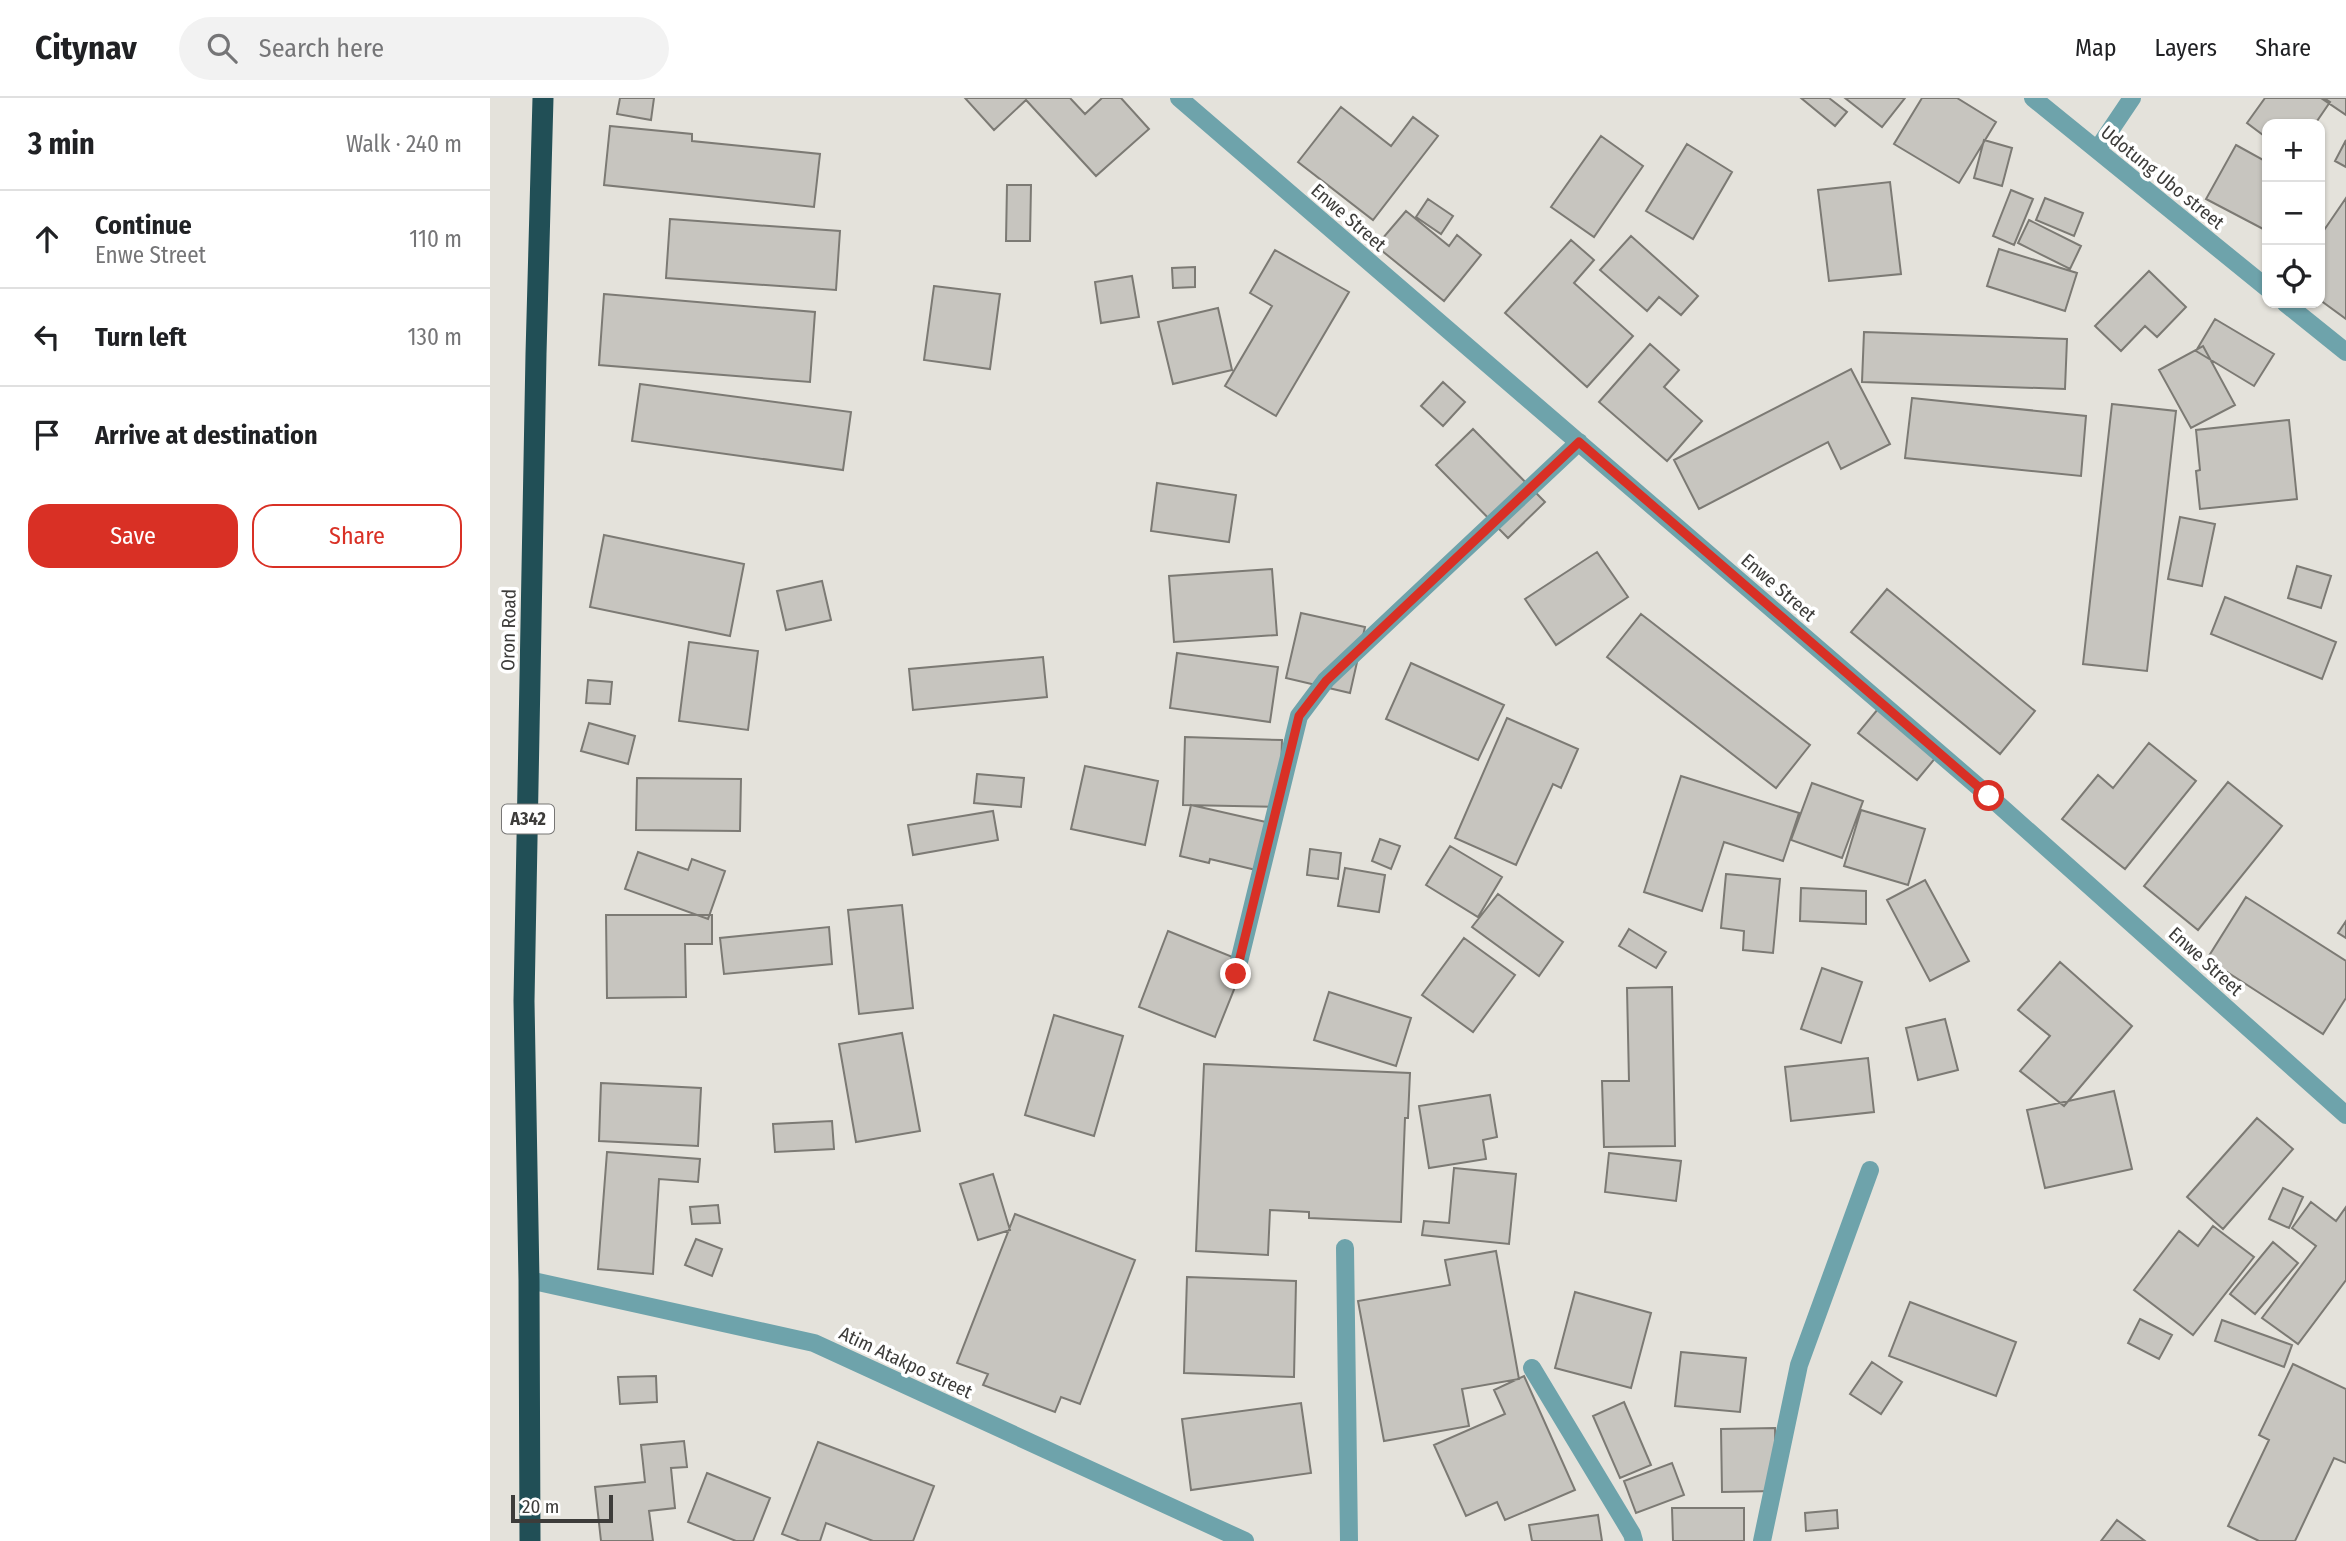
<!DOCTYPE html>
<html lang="en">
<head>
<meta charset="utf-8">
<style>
	body { margin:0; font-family:"Fira Sans Condensed",sans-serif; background:#f2f2f2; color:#202124 }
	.controls { position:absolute; right:21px; top:21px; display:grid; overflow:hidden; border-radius:14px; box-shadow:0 2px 5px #0004 }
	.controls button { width:63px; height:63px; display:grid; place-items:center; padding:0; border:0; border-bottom:2px solid #e0e0e0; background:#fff; color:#202124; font:35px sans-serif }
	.scale { position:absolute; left:21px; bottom:18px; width:102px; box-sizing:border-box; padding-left:7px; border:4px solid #3d3c3a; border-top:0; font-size:19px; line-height:24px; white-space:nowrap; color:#3d3c3a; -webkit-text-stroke:5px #fff; paint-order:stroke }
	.stop { position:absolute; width:21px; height:21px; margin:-16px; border:5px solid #d93025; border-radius:50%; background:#fff }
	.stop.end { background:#d93025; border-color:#fff; box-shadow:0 2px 7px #0008 }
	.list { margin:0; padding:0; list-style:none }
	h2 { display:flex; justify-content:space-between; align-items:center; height:91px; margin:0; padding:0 28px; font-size:30px }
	h2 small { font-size:23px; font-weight:400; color:#757577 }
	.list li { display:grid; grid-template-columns:46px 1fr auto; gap:21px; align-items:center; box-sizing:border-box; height:98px; padding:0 28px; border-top:2px solid #e0e0e0 }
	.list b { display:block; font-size:26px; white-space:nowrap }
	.list p { margin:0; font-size:23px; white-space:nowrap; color:#757577 }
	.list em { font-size:23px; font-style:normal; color:#757577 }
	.actions { display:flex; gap:14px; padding:21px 28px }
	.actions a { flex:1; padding:16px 0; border:2px solid #d93025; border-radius:21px; text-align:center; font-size:24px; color:#d93025 }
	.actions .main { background:#d93025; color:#fff }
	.icon { flex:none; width:38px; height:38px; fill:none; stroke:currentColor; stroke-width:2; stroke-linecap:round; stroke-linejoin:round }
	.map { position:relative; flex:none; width:1856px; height:1443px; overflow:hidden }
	header { display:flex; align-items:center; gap:42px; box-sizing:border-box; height:98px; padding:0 35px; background:#fff; border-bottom:2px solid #e0e0e0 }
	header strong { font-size:33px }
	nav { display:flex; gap:38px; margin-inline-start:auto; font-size:24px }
	.search { width:490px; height:63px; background:#f2f2f2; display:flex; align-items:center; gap:18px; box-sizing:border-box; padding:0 24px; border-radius:38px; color:#757577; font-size:26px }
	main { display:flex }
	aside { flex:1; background:#fff }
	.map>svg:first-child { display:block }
	.building { fill:#c7c5bf; stroke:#7c7a74; stroke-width:2 }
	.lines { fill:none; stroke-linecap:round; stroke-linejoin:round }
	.minor { stroke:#6ea3ab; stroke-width:18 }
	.highway { stroke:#214f56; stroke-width:21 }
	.route { stroke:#d93025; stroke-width:9 }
	.labels { text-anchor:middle; stroke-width:7; stroke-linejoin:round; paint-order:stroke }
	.shield { fill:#fff; stroke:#777675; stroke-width:2 }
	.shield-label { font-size:18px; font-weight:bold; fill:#3d3c3a }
	.street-label { font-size:19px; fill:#3d3c3a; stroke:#fff }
</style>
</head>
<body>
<header>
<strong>Citynav</strong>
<div class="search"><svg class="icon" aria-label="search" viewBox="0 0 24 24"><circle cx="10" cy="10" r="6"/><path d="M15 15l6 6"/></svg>Search here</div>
<nav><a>Map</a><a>Layers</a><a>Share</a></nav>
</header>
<main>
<aside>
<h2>3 min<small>Walk · 240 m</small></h2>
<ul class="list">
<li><svg class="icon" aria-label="ahead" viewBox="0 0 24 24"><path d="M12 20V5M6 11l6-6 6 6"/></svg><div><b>Continue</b><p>Enwe Street</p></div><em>110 m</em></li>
<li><svg class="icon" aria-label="left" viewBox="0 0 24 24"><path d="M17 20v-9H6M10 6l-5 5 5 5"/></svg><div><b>Turn left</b></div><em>130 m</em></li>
<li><svg class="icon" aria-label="arrive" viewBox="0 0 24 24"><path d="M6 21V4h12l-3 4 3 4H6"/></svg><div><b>Arrive at destination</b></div></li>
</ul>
<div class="actions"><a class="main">Save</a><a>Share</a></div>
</aside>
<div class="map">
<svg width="1856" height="1443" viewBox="0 0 1856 1443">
	<rect width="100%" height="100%" fill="#e4e2db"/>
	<!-- building -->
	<path class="building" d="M130 0H164L161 22 127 16Z
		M475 0H580L595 16 612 0H631L659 31 606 78 536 2 504 32Z
		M1311 0H1339L1357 14 1345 28Z
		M1355 0H1415L1392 29Z
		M1432 0H1467L1506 24 1469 85 1404 46Z
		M1775 0H1834L1840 4 1825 26H1777V40L1757 25Z
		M1831 0H1856V17Z
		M851 9 901 48 923 19 948 38 883 122 808 64Z
		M120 28 202 36V43L330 56 324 109 114 87Z
		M1111 38 1153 68 1104 139 1061 109Z
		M1494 42 1522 50 1512 88 1484 80Z
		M1856 42V69L1845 63Z
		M1197 46 1242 74 1203 141 1156 113Z
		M1746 47 1777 64V133L1716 101Z
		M1400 84 1411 176 1339 183 1328 92Z
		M517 87H541L540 143H516Z
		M1521 92 1543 101 1524 147 1503 138Z
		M1555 100 1593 115 1584 138 1546 122Z
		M1856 100V221L1830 202V138Z
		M938 101 963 118 951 136 926 119Z
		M916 113 959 148 967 137 991 157 954 203 886 148Z
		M180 121 350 133 346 192 176 180Z
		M1539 122 1591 148 1580 171 1528 145Z
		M1141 138 1208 198 1191 217 1169 199 1157 213 1110 172Z
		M1081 142 1104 162 1084 185 1143 238 1097 289 1015 215Z
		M1509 151 1587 175 1575 213 1497 188Z
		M785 152 859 194 786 318 735 288 782 208 760 195Z
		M705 169V189L683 190 682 170Z
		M1659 173 1696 209 1667 239 1655 228 1631 253 1605 228Z
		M642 178 649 219 611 225 605 184Z
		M444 188 510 196 500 271 434 262Z
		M114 196 325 214 320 284 109 267Z
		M728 210 742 272 683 286 668 224Z
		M1725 221 1784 256 1764 288 1706 253Z
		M1374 234 1577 241 1575 291 1372 284Z
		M1160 246 1189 272 1174 289 1212 323 1177 363 1109 304Z
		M1713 248 1745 307 1701 330 1669 272Z
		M1361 271 1400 346 1351 371 1338 344 1209 411 1184 362Z
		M953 284 975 304 953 328 931 308Z
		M150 286 361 314 353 372 142 343Z
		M1422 300 1596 318 1591 378 1415 360Z
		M1622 306 1686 313 1657 573 1593 566Z
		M1799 322 1807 401 1710 411 1706 373 1710 372 1706 332Z
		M983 331 1055 404 1018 440 946 367Z
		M667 385 746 397 739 444 661 433Z
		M1690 419 1725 426 1712 488 1678 481Z
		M114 437 254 466 240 538 100 509Z
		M1107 454 1138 499 1066 547 1035 501Z
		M1807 468 1841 478 1831 510 1798 500Z
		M782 471 787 537 684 544 679 478Z
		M332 483 341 522 296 532 287 493Z
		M1397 491 1545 613 1510 656 1361 534Z
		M1735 499 1846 544 1832 581 1721 536Z
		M811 515 875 529 860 595 796 580Z
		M1151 516 1320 647 1286 690 1117 559Z
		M199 544 268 553 258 632 189 623Z
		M687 555 788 569 780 624 680 610Z
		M553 559 557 599 423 612 419 571Z
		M921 565 1014 607 988 662 896 621Z
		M98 582 122 584 120 606 96 605Z
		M1388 611 1447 658 1427 682 1368 635Z
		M1017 620 1088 651 1071 690 1063 686 1026 767 965 740Z
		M99 625 145 638 138 666 91 653Z
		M695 639 792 642 790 709 693 707Z
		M1659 645 1706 683 1635 771 1572 721 1608 677 1623 690Z
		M595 668 668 683 655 747 581 731Z
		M487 676 534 680 531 709 484 705Z
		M1191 678 1309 715 1293 763 1234 744 1212 813 1154 794Z
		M147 680 251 681 250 733 146 732Z
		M1738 684 1792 728 1708 832 1654 788Z
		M1322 685 1373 703 1352 760 1301 742Z
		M701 707 776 724 766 772 720 761 719 765 690 758Z
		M1371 712 1435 731 1418 787 1354 768Z
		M503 713 508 742 423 757 418 727Z
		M890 741 910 748 901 771 882 763Z
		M960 748 1012 779 988 819 936 787Z
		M820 751 851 755 848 781 817 777Z
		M148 754 198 772 202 761 235 773 218 821 135 791Z
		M855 770 895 777 889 814 848 808Z
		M1236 776 1290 781 1283 855 1253 852 1254 833 1231 830Z
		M1435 782 1479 863 1440 883 1397 802Z
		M1311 790 1376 793V826L1310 823Z
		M1008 796 1073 844 1049 878 982 829Z
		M1756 799 1856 863V900L1833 936 1717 861Z
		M412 807 423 910 369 916 358 812Z
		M116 817H222V846H195L196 899 117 900Z
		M1856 823V840L1848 835Z
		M339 829 342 866 234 876 230 840Z
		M1139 831 1176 854 1166 870 1129 848Z
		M678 833 755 864 725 939 649 909Z
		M974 840 1025 877 983 934 932 897Z
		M1570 864 1642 928 1574 1008 1530 973 1560 938 1528 912Z
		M1332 870 1372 884 1351 945 1311 931Z
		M1182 889 1185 1048 1114 1049 1112 983H1139L1137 890Z
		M839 894 921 920 906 968 824 942Z
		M564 917 633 938 604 1038 535 1017Z
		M1455 921 1468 972 1428 982 1416 930Z
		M412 935 430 1033 366 1044 349 946Z
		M1378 960 1384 1014 1301 1023 1295 969Z
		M714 966 920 975 918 1020H915L911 1124 819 1120V1114L780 1112 778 1157 706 1153Z
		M111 985 211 990 208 1048 109 1043Z
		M1624 993 1642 1071 1555 1090 1537 1012Z
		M1000 997 1007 1039 993 1042 996 1061 939 1070 929 1008Z
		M1767 1020 1803 1051 1733 1131 1697 1099Z
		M342 1023 344 1051 285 1054 283 1026Z
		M117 1054 210 1061 208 1084 169 1081 163 1176 108 1171Z
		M1119 1055 1191 1063 1186 1103 1115 1094Z
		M964 1070 1026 1076 1019 1146 932 1137 934 1123 959 1125Z
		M503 1076 520 1132 488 1142 470 1086Z
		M1793 1090 1813 1099 1799 1130 1779 1121Z
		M1821 1104 1846 1123 1856 1109V1182L1808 1246 1772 1220 1826 1148 1802 1130Z
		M228 1107 230 1125 202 1126 200 1109Z
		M525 1116 645 1162 590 1306 571 1299 565 1314 493 1287 498 1276 467 1265Z
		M1723 1128 1764 1159 1703 1237 1644 1192 1689 1133 1708 1148Z
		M206 1141 232 1151 222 1178 195 1167Z
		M1783 1144 1808 1165 1765 1216 1740 1196Z
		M1006 1153 1029 1281 972 1291 979 1328 894 1343 868 1203 960 1187 955 1162Z
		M697 1179 806 1183 804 1279 694 1275Z
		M1085 1194 1161 1215 1141 1290 1065 1270Z
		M1420 1204 1526 1244 1506 1298 1399 1258Z
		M1650 1221 1682 1237 1669 1261 1638 1245Z
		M1732 1222 1802 1247 1794 1269 1725 1243Z
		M1191 1254 1256 1260 1250 1314 1185 1308Z
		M1382 1264 1412 1284 1391 1316 1360 1296Z
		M1803 1266 1856 1291V1365L1844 1360 1805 1443H1769L1738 1428 1779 1342 1769 1337Z
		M166 1278 167 1304 130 1306 128 1279Z
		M1034 1278 1085 1392 1015 1422 1007 1404 976 1418 944 1347 1015 1316 1004 1292Z
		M1134 1304 1161 1367 1130 1380 1103 1318Z
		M811 1305 821 1375 701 1392 692 1321Z
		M1285 1330 1286 1393 1232 1394 1231 1331Z
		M194 1343 197 1369 181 1370 185 1410 159 1413 163 1443H111L105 1389 155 1384 151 1347Z
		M328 1344 444 1388 423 1443H383L336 1425 330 1443H310L292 1436Z
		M1182 1365 1194 1397 1146 1415 1134 1383Z
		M217 1375 280 1400 263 1443H246L198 1424Z
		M1182 1410H1254V1443H1183Z
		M1347 1412 1348 1430 1316 1433 1315 1415Z
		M1108 1417 1112 1443H1042L1039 1427Z
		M1627 1422 1655 1443H1611Z"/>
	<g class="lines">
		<!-- minor -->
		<path class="minor" d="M689 0 1499 698 1856 1017
			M1543 0 1777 190
			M1607 52 1642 0
			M1795 205 1856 254
			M746 876 809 618 836 582 1089 344
			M855 1150 859 1443
			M39 1182 324 1245 755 1443
			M1042 1270 1142 1436 1144 1443
			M1272 1443 1309 1267 1380 1072"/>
		<!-- highway -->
		<path class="highway" d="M40 1443 39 1182 34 903 46 256 53 0"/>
	</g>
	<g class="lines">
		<!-- route -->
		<path class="route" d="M746 876 809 618 836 583 1089 344 1499 698"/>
	</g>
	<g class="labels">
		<!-- shield labels -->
		<rect class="shield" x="12" y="706.5" width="52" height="29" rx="5"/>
		<g class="shield-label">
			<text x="38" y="727">A342</text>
		</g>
		<!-- street labels -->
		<g class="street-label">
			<text transform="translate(1673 79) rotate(39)" y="7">Udotung Ubo street</text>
			<text transform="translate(859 119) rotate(41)" y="7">Enwe Street</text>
			<text transform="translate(1289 489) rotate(41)" y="7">Enwe Street</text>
			<text transform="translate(18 532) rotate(-89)" y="7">Oron Road</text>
			<text transform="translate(1716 863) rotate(42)" y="7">Enwe Street</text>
			<text transform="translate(416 1264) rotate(25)" y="7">Atim Atakpo street</text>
		</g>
	</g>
</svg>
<div class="controls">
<button>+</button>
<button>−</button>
<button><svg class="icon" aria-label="locate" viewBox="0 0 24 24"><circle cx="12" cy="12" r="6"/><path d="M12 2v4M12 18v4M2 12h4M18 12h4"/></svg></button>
</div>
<div class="scale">20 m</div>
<div class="stop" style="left:1499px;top:698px"></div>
<div class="stop end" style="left:746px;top:876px"></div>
</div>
</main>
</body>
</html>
